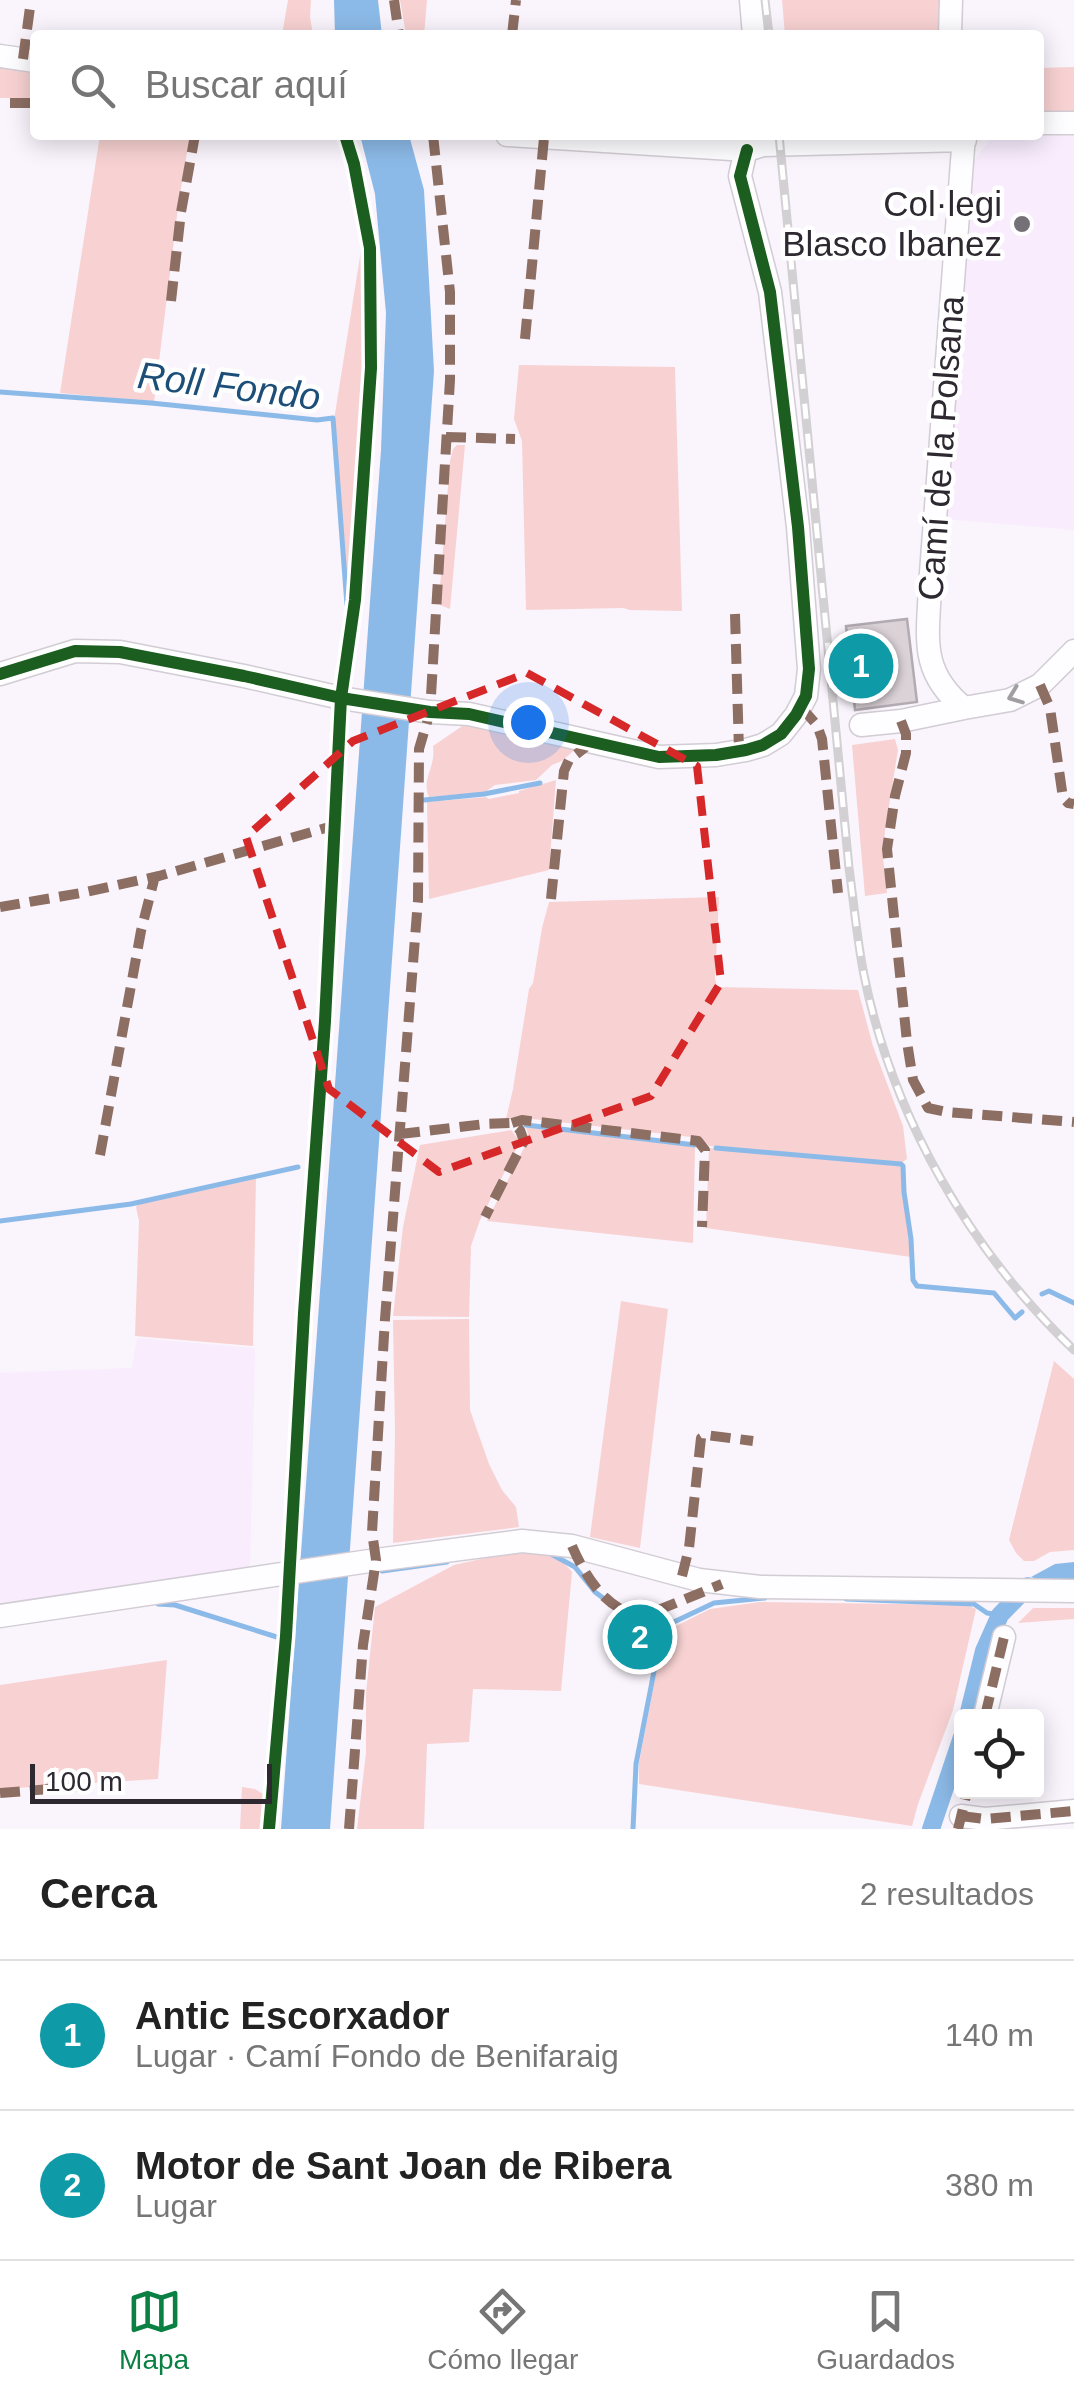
<!DOCTYPE html>
<html lang="es">
<head>
<meta charset="utf-8">
<style>
	body { margin:0; font-family:Arial,sans-serif; background:#f6f6f6; color:#222 }
	.controls { position:absolute; right:30px; bottom:30px; display:grid; overflow:hidden; border-radius:10px; box-shadow:0 5px 25px #0003 }
	.controls button { width:90px; height:90px; display:grid; place-items:center; padding:0; border:0; border-bottom:2px solid #e0e0e0; background:#fff; color:#222; font:50px sans-serif }
	.scale { position:absolute; left:30px; bottom:25px; width:242px; box-sizing:border-box; padding-left:10px; border:5px solid #2e2931; border-top:0; font-size:28px; line-height:35px; white-space:nowrap; color:#2e2931; -webkit-text-stroke:8px #fff; paint-order:stroke }
	.you { position:absolute; left:528px; top:722px; width:35px; height:35px; margin:-25px; border:8px solid #fff; border-radius:50%; background:#1a73e8; box-shadow:0 0 0 15px #1a73e833 }
	.badge { display:grid; place-items:center; width:65px; height:65px; border-radius:50%; background:#0b8043; color:#fff; font-size:32px; font-weight:700 }
	.pin { position:absolute; translate:-50% -50%; border:5px solid #fff; box-shadow:0 2px 10px #0006 }
	.list { margin:0; padding:0; list-style:none }
	h2 { display:flex; justify-content:space-between; align-items:center; height:130px; margin:0; padding:0 40px; font-size:42px }
	h2 small { font-size:32px; font-weight:400; color:#767676 }
	.list li { display:grid; grid-template-columns:65px 1fr auto; gap:30px; align-items:center; box-sizing:border-box; height:150px; padding:0 40px; border-top:2px solid #e0e0e0 }
	.list b { display:block; font-size:38px; white-space:nowrap }
	.list p { margin:0; font-size:32px; white-space:nowrap; color:#767676 }
	.list em { font-size:32px; font-style:normal; color:#767676 }
	.icon { flex:none; width:55px; height:55px; fill:none; stroke:currentColor; stroke-width:2; stroke-linecap:round; stroke-linejoin:round }
	.map { position:relative; flex:none; width:1074px; height:1829px; overflow:hidden }
	.search { position:absolute; background:#fff; box-shadow:0 5px 25px #0003; left:30px; right:30px; top:30px; height:110px; display:flex; align-items:center; gap:25px; box-sizing:border-box; padding:0 35px; border-radius:10px; color:#767676; font-size:38px }
	.sheet { height:430px; background:#fff }
	nav { display:flex; justify-content:space-around; align-items:center; box-sizing:border-box; height:140px; border-top:2px solid #e0e0e0; background:#fff; font-size:28px; color:#767676 }
	nav a { display:grid; justify-items:center; gap:5px }
	nav .on { color:#0b8043 }
	.map>svg:first-child { display:block }
	.built { fill:#f8ecfd }
	.green { fill:#f8d2d2 }
	.water { fill:#8cbae8 }
	.lines { fill:none; stroke-linecap:round; stroke-linejoin:round }
	.stream { stroke:#8cbae8; stroke-width:5 }
	.canal { stroke:#8cbae8; stroke-width:18 }
	.building { fill:#dbd2d8; stroke:#b2abb1; stroke-width:2.5 }
	.minor-casing { stroke:#d2ccd4; stroke-width:25 }
	.minor { stroke:#fefdff; stroke-width:22 }
	.rail-casing { stroke:#d2d0d3; stroke-width:9 }
	.rail { stroke:#fff; stroke-width:5; stroke-dasharray:15; stroke-linecap:butt }
	.quiet { stroke:#8d6e63; stroke-width:10; stroke-dasharray:20 10; stroke-linecap:butt }
	.cycleway-casing { stroke:#fff; stroke-width:19 }
	.cycleway { stroke:#1b5e20; stroke-width:12 }
	.oneway { stroke:#a09ea2 }
	.marked { fill:none; stroke:#d62828; stroke-width:8; stroke-dasharray:20 12; stroke-linejoin:round }
	.poi-dot { fill:#757078; stroke:#fff; stroke-width:4 }
	.labels { text-anchor:middle; stroke-width:9; stroke-linejoin:round; paint-order:stroke }
	.poi-label { font-size:35px; fill:#2e2931; stroke:#fff; text-anchor:end }
	.street-label { font-size:35px; fill:#2e2931; stroke:#fff }
	.water-label { font-size:38px; font-style:italic; fill:#1d4e78; stroke:#fff }
</style>
</head>
<body>
<div class="map">
<svg width="1074" height="1829" viewBox="0 0 1074 1829">
	<rect width="100%" height="100%" fill="#faf4fc"/>
	<!-- built -->
	<path class="built" d="M994 135 1074 136V530L946 519 974 160Z
		M137 1338 255 1348 250 1567 0 1606V1373L132 1368Z"/>
	<!-- green -->
	<path class="green" d="M288 0H311L310 17 313 35H282Z
		M400 0H427L424 35H406Z
		M782 0H945L943 35H785Z
		M0 64 35 69V98H0Z
		M1074 67V112L1039 111V68Z
		M100 135H190L179 200 154 402 60 393Z
		M362 244C370 356 358 468 351 580H347L334 420Z
		M519 365 675 367 682 611 630 610 623 608 526 610 522 441 514 419Z
		M457 445H465L450 609 440 605V587L450 461 453 449Z
		M468 722 578 747 562 761 552 765 536 780 495 785 485 792 429 797C421 779 436 768 433 746Z
		M895 739 898 750 885 830 883 857 887 893 865 896 852 745Z
		M556 780 549 870 429 899 427 802 486 797 489 799 519 793V791Z
		M719 897 715 978 717 987 858 990 873 1046 903 1126 907 1159 901 1163 709 1146 700 1138 524 1118 506 1119 513 1089 529 989 533 983 542 928 549 902Z
		M526 1127 695 1147 693 1243 487 1221 525 1146 528 1134Z
		M511 1130 519 1140 517 1148 480 1220 471 1246 469 1317 393 1316 403 1227 420 1145Z
		M709 1148 900 1165 903 1167V1193L911 1257 706 1228Z
		M256 1176 253 1346 135 1336 139 1221 136 1207 138 1204Z
		M621 1301 668 1309 640 1548 590 1537Z
		M469 1319 470 1410 489 1464 502 1490 516 1507 519 1527 393 1543 395 1432 393 1320Z
		M1054 1361 1074 1379V1550L1050 1552 1034 1561H1024L1016 1553 1009 1540Z
		M503 1554C530 1554 554 1549 572 1572L561 1691 473 1689 469 1742 427 1744 424 1829H357L366 1753V1693L375 1607 454 1565Z
		M760 1602 968 1605 976 1609 953 1710 918 1804 912 1826 639 1784V1763L664 1632 710 1609Z
		M1033 1608H1074V1619L1018 1623Z
		M167 1660 158 1779 0 1789V1685Z
		M242 1787 255 1789 263 1794 266 1812 264 1829H240Z"/>
	<!-- water -->
	<path class="water" d="M334 0H378L382 35H335Z
		M360 135H409L424 190 434 371 330 1829H281L381 450 386 313 375 194Z
		M1074 1562V1579L1040 1580 1031 1577 1055 1564Z"/>
	<g class="lines">
		<!-- stream -->
		<path class="stream" d="M0 392 151 403 317 420 333 418 347 605
			M424 800 484 794 540 783
			M526 1125 695 1145
			M716 1148 901 1164 903 1166 904 1192 911 1239 913 1280 917 1286 994 1293 1015 1318 1022 1312
			M0 1221 131 1204 298 1167
			M1042 1294 1049 1291 1074 1303
			M551 1554 575 1567 595 1592 629 1617V1627L661 1628 714 1603 765 1598
			M382 1571 447 1562
			M846 1599 974 1604 987 1613 1000 1615
			M158 1604 175 1605 280 1638
			M633 1829 636 1764 659 1646 639 1644"/>
		<!-- canal -->
		<path class="canal" d="M968 1716 984 1651 1000 1615 1028 1586
			M931 1829 962 1737"/>
	</g>
	<!-- building -->
	<path class="building" d="M907 619 917 702 855 710 846 626Z
		M629 1630 650 1631V1644L628 1643Z"/>
	<g class="lines">
		<defs>
			<path id="minor" d="M751 0 754 35
				M950 35 951 0
				M0 56 35 61
				M1039 123H1074
				M507 135 747 150 763 145 965 140
				M964 135 930 586C928 638 919 671 964 708L1010 700 1040 685 1074 651
				M0 674 75 651 120 652 244 676 341 698 430 712 469 714 659 757 716 755 746 750 763 745 781 734 796 715 806 696 809 669 798 527 770 292 740 176 749 135
				M861 725 901 721 964 708
				M0 1616 376 1560 522 1541 572 1546 699 1580 760 1587 1074 1591
				M985 1716 1004 1637
				M961 1816 985 1819 1074 1811"/>
		</defs>
		<!-- minor casing -->
		<use href="#minor" class="minor-casing"/>
		<!-- minor -->
		<use href="#minor" class="minor"/>
		<defs>
			<path id="rail" d="M765 0 769 35
				M779 135 849 868C854 904 857 940 864 975 893 1118 969 1249 1074 1350"/>
		</defs>
		<!-- rail casing -->
		<use href="#rail" class="rail-casing"/>
		<!-- rail -->
		<use href="#rail" class="rail"/>
		<!-- quiet -->
		<path class="quiet" d="M394 0 399 35
			M512 35 516 0
			M23 59 31 0
			M10 103H35
			M171 301 181 212 195 135
			M525 339 544 138
			M446 437 515 439
			M735 614 739 751
			M1040 685 1050 708 1063 798 1068 803 1074 804
			M801 707 817 725 822 739 838 893
			M901 721 906 734V753L895 796 887 849 907 1042 913 1080 928 1108 947 1112 1074 1122
			M551 899 564 771 569 760 592 742
			M0 907 81 893 159 876 336 825
			M512 1123 522 1120 698 1141 705 1150 702 1227
			M400 1134 485 1124 512 1123 520 1130 524 1141 485 1217
			M100 1155 141 931 155 876
			M572 1546C585 1576 607 1613 644 1616L722 1584
			M682 1576 689 1548 701 1438 706 1435 753 1441
			M985 1716 1004 1637
			M0 1793 76 1787
			M961 1816 985 1819 1074 1811
			M349 1829 363 1645 376 1560 372 1532 385 1319 418 900 419 749 430 712 450 380V292L433 135
			M958 1829 967 1792"/>
		<defs>
			<path id="cycleway" d="M0 674 75 651 120 652 244 676 341 698 430 712 469 714 659 757 716 755 746 750 763 745 781 734 796 715 806 696 809 669 798 527 770 292 740 176 747 150
				M269 1829 286 1636 304 1313 325 1021 341 698 355 600 371 368 370 248 354 164 345 135"/>
		</defs>
		<!-- cycleway casing -->
		<use href="#cycleway" class="cycleway-casing"/>
		<!-- cycleway -->
		<use href="#cycleway" class="cycleway"/>
	</g>
	<!-- one-way arrows -->
	<defs><path id="oneway-chevron" d="M-2-3.5L2.5 0L-2 3.5" fill="none" stroke-width="1.6" stroke-linecap="round" stroke-linejoin="round" transform="scale(2.5)"/></defs>
	<use class="oneway" href="#oneway-chevron" transform="translate(1015 696) rotate(159)"/>
	<!-- marked area -->
	<path class="marked" d="M527 673 697 766 721 982 651 1096 439 1172 329 1089 246 837 353 741Z"/>
	<!-- markers -->
	<circle class="poi-dot" cx="1022" cy="224" r="10"/>
	<g class="labels">
		<!-- poi labels -->
		<g class="poi-label">
			<text x="1002" y="216">Col·legi<tspan x="1002" dy="40">Blasco Ibanez</tspan></text>
		</g>
		<!-- street labels -->
		<g class="street-label">
			<text transform="translate(941 448) rotate(-86)" y="12">Camí de la Polsana</text>
		</g>
		<!-- water labels -->
		<g class="water-label">
			<text transform="translate(229 386) rotate(7)" y="13">Roll Fondo</text>
		</g>
	</g>
</svg>
<div class="controls">
<button><svg class="icon" aria-label="locate" viewBox="0 0 24 24"><circle cx="12" cy="12" r="6"/><path d="M12 2v4M12 18v4M2 12h4M18 12h4"/></svg></button>
</div>
<div class="scale">100 m</div>
<div class="you"></div>
<div class="pin badge" style="left:861px;top:666px;background:#0f9aa8">1</div>
<div class="pin badge" style="left:640px;top:1637px;background:#0f9aa8">2</div>
<div class="search"><svg class="icon" aria-label="search" viewBox="0 0 24 24"><circle cx="10" cy="10" r="6"/><path d="M15 15l6 6"/></svg>Buscar aquí</div>
</div>
<section class="sheet">
<h2>Cerca<small>2 resultados</small></h2>
<ul class="list">
<li><span class="badge" style="background:#0f9aa8">1</span><div><b>Antic Escorxador</b><p>Lugar · Camí Fondo de Benifaraig</p></div><em>140 m</em></li>
<li><span class="badge" style="background:#0f9aa8">2</span><div><b>Motor de Sant Joan de Ribera</b><p>Lugar</p></div><em>380 m</em></li>
</ul>
</section>
<nav>
<a class="on"><svg class="icon" aria-label="map" viewBox="0 0 24 24"><path d="M3 6l6-2 6 2 6-2v14l-6 2-6-2-6 2zM9 4v14M15 6v14"/></svg>Mapa</a>
<a><svg class="icon" aria-label="directions" viewBox="0 0 24 24"><path d="M12 3l9 9-9 9-9-9zM9 14v-3h6M13 9l2 2-2 2"/></svg>Cómo llegar</a>
<a><svg class="icon" aria-label="saved" viewBox="0 0 24 24"><path d="M7 4h10v16l-5-4-5 4z"/></svg>Guardados</a>
</nav>
</body>
</html>
